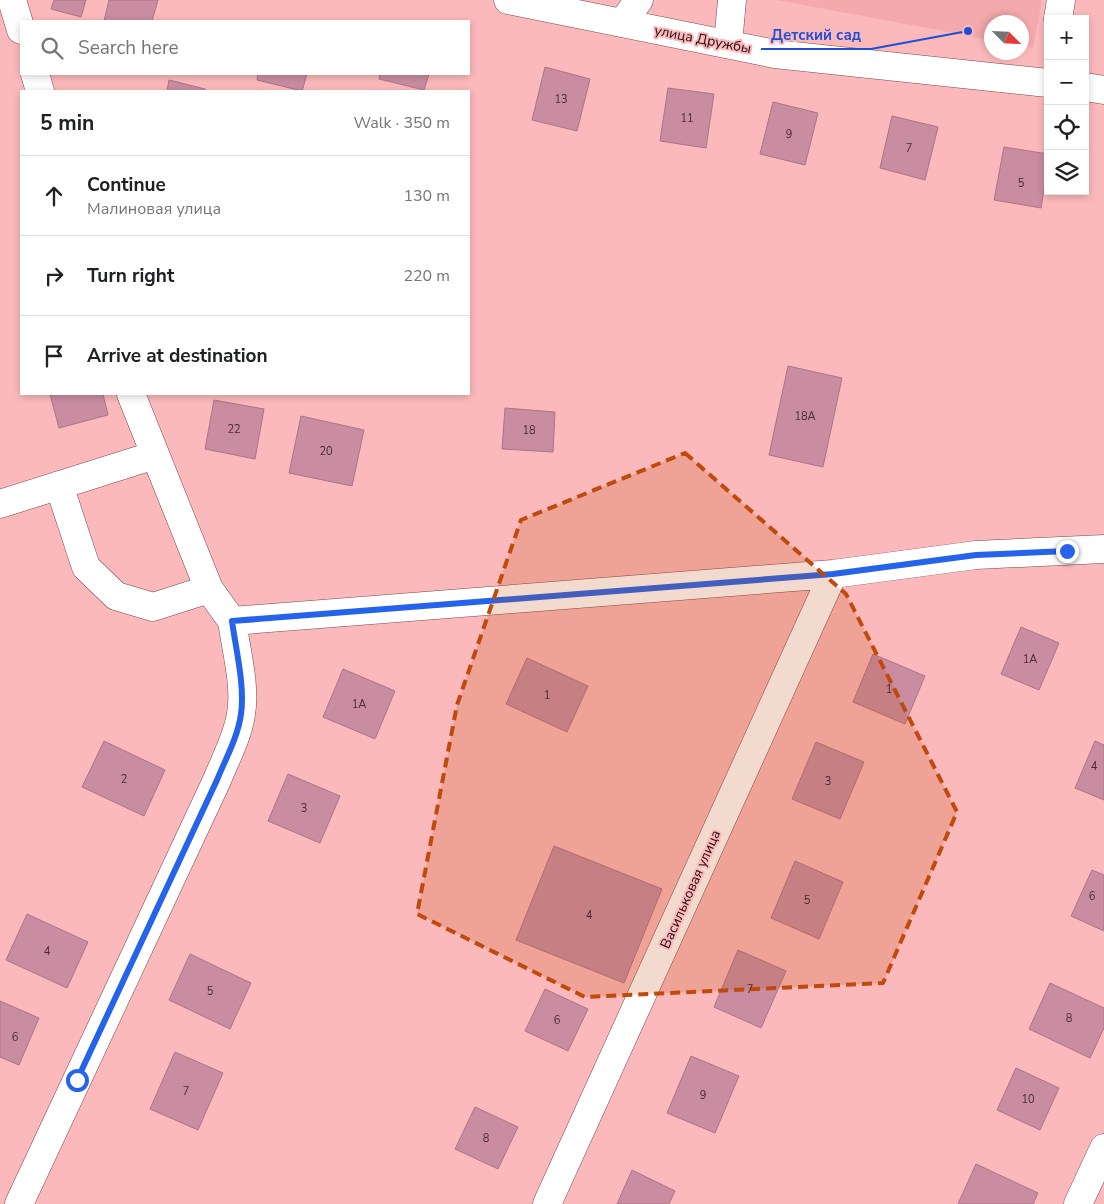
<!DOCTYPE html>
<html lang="en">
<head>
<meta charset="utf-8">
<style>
	body { margin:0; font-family:"Nunito Sans",sans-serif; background:#f6f6f6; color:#202124 }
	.controls { position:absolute; right:15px; top:15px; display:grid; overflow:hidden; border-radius:0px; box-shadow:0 2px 8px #0003 }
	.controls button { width:45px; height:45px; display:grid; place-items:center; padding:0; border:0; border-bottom:1px solid #e0e0e0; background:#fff; color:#202124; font:25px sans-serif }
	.compass { position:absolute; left:984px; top:15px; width:45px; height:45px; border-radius:50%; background:#fff; box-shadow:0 2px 8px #0003; rotate:114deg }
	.stop { position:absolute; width:15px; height:15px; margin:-11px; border:4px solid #2563eb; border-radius:50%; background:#fff }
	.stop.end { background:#2563eb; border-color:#fff; box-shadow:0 1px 5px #0008 }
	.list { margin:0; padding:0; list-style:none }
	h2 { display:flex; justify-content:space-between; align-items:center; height:65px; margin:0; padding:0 20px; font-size:21px }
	h2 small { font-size:16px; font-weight:400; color:#757577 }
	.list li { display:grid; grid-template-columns:32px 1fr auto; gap:15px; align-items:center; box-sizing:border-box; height:80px; padding:0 20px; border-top:1px solid #e0e0e0 }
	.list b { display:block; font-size:19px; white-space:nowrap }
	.list p { margin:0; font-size:16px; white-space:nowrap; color:#757577 }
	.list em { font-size:16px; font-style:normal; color:#757577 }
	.icon { flex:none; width:28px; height:28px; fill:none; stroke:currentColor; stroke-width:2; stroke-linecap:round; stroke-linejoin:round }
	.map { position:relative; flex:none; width:1104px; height:1204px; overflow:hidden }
	.search { position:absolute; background:#fff; box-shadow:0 2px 8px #0003; left:20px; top:20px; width:450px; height:55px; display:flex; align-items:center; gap:12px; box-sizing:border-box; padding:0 18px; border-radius:0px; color:#757577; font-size:19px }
	.panel { position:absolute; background:#fff; box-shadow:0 2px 8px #0003; left:20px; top:90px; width:450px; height:305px; border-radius:0px }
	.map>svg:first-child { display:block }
	.built { fill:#f4aaac }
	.building { fill:#c98ca1; stroke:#ad7387 }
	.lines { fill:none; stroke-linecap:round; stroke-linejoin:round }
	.minor-casing { stroke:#7d4448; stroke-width:29 }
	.minor { stroke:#fff; stroke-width:28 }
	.route { stroke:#2563eb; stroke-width:6 }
	.marked { fill:#c0490c; fill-opacity:0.2; stroke:#c0490c; stroke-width:4; stroke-dasharray:10 6; stroke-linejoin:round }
	.labels { text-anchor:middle; stroke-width:4; stroke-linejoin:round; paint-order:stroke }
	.number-label { font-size:11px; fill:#4a2a30 }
	.street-label { font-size:14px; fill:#20090b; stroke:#fcb9bb }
	.leader { fill:none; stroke:#1d4ed8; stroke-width:2 }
	.callout-dot { fill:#1d4ed8; stroke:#fcb9bb; stroke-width:2 }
	.callout-label { font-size:15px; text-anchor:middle; font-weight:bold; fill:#1d4ed8; stroke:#fcb9bb; stroke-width:4; stroke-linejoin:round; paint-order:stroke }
</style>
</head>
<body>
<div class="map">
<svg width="1104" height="1204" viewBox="0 0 1104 1204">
	<rect width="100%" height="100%" fill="#fcb9bb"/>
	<!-- built -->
	<path class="built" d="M777 0H1042L1033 48 1022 46V22H992L991 40Z"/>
	<!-- building -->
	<path class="building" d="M54 0H86L81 17 51 9Z
		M109 0H158L152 21H104Z
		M545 67 590 79 577 131 532 120Z
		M258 74H307L302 91 257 80Z
		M380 74H429L424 90 379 79Z
		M169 80 205 89V91H167Z
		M668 88 714 94 706 148 660 141Z
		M773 102 818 113 805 165 760 154Z
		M892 116 938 127 925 180 880 168Z
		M1004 147 1048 154V165L1041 208 994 200Z
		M788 366 842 378 823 467 769 455Z
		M50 394H103L108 415 59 428Z
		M214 400 264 409 255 459 205 449Z
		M505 408 555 412 553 452 502 449Z
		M301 416 364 430 352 486 289 473Z
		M1021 627 1059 643 1039 690 1001 674Z
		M873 654 925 676 905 724 853 702Z
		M527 658 588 686 567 732 506 704Z
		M343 669 395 691 375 739 323 717Z
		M104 741 165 770 144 816 82 787Z
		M1095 741 1104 745V800L1075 788Z
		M816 742 864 762 840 819 792 799Z
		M288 774 340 796 320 843 268 821Z
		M554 846 662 889 624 983 516 940Z
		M795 861 843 882 819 939 771 918Z
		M1092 870 1104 875V931L1071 916Z
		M27 914 88 942 67 988 6 960Z
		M738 950 786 971 761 1028 714 1007Z
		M190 954 251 983 230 1029 169 1000Z
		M1050 983 1104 1008V1028L1090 1058 1029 1029Z
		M545 989 588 1009 568 1051 525 1031Z
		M0 1001 39 1018 19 1065 0 1057Z
		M175 1052 223 1073 198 1130 150 1109Z
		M691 1056 739 1076 715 1133 667 1113Z
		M1016 1068 1059 1088 1040 1130 997 1110Z
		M475 1107 518 1127 498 1169 455 1149Z
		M976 1164 1038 1193 1033 1204H958Z
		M632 1170 675 1191 669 1204H617Z"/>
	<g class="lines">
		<defs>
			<path id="minor" d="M12 0 21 30
				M508 0 775 54 1048 83
				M1058 19 1061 0
				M622 23 639 0
				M728 44 732 0
				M35 74 40 91
				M1085 87 1104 90
				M131 394 209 589 232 621 833 574 976 555 1104 549
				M59 485 86 567 116 596 153 607 209 589
				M0 504 155 455
				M19 1204 217 780C225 760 238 736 241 714 246 686 236 650 232 621
				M547 1204 833 574
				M1078 1204 1104 1148"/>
		</defs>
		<!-- minor casing -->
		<use href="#minor" class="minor-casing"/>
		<!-- minor -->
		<use href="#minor" class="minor"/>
	</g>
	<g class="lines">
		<!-- route -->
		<path class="route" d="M77 1080 217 780C225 760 238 737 241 714 245 686 236 650 232 621L833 574 976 555 1067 551"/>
	</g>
	<!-- marked area -->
	<path class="marked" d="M685 453 846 594 957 812 883 983 585 997 417 914 457 705 521 520Z"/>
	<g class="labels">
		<!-- number labels -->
		<g class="number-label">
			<text x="561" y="103">13</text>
			<text x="687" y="122">11</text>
			<text x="789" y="138">9</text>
			<text x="909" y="152">7</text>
			<text x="1021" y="187">5</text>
			<text x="805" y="420">18А</text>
			<text x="234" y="433">22</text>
			<text x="529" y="434">18</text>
			<text x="326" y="455">20</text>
			<text x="1030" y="663">1А</text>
			<text x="889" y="693">1</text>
			<text x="547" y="699">1</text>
			<text x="359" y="708">1А</text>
			<text x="1094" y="770">4</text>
			<text x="124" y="783">2</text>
			<text x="828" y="785">3</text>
			<text x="304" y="812">3</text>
			<text x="1092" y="900">6</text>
			<text x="807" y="904">5</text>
			<text x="589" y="919">4</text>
			<text x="47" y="955">4</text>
			<text x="750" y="993">7</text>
			<text x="210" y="995">5</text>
			<text x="1069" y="1022">8</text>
			<text x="557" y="1024">6</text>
			<text x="15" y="1041">6</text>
			<text x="186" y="1095">7</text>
			<text x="703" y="1099">9</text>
			<text x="1028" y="1103">10</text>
			<text x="486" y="1142">8</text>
		</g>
		<!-- street labels -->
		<g class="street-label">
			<text transform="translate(703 39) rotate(11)" y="5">улица Дружбы</text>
			<text transform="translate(690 889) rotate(-66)" y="5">Васильковая улица</text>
		</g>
	</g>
	<!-- callouts -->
	<path class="leader" d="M968 31L871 49H761"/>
	<circle class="callout-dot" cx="968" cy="31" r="5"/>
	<g class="callout-label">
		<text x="816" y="40">Детский сад</text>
	</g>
</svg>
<div class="controls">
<button>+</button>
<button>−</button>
<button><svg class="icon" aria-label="locate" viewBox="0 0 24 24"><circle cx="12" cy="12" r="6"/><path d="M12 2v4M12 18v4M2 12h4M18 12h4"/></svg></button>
<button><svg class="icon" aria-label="layers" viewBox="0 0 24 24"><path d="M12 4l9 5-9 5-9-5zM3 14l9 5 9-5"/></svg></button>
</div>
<svg class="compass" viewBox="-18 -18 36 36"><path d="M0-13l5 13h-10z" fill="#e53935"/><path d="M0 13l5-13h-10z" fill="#757577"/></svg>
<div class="stop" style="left:77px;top:1080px"></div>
<div class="stop end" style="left:1067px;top:551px"></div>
<div class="search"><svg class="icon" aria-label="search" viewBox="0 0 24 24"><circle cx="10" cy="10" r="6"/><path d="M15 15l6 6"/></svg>Search here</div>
<section class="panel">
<h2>5 min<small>Walk · 350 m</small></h2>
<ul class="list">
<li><svg class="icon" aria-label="ahead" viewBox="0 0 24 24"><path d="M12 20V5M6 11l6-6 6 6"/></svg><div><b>Continue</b><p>Малиновая улица</p></div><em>130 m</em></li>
<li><svg class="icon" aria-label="right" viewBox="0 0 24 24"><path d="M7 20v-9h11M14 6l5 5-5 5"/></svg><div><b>Turn right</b></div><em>220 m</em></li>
<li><svg class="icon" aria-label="arrive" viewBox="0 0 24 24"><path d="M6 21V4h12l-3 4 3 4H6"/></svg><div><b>Arrive at destination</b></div></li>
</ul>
</section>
</div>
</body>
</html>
